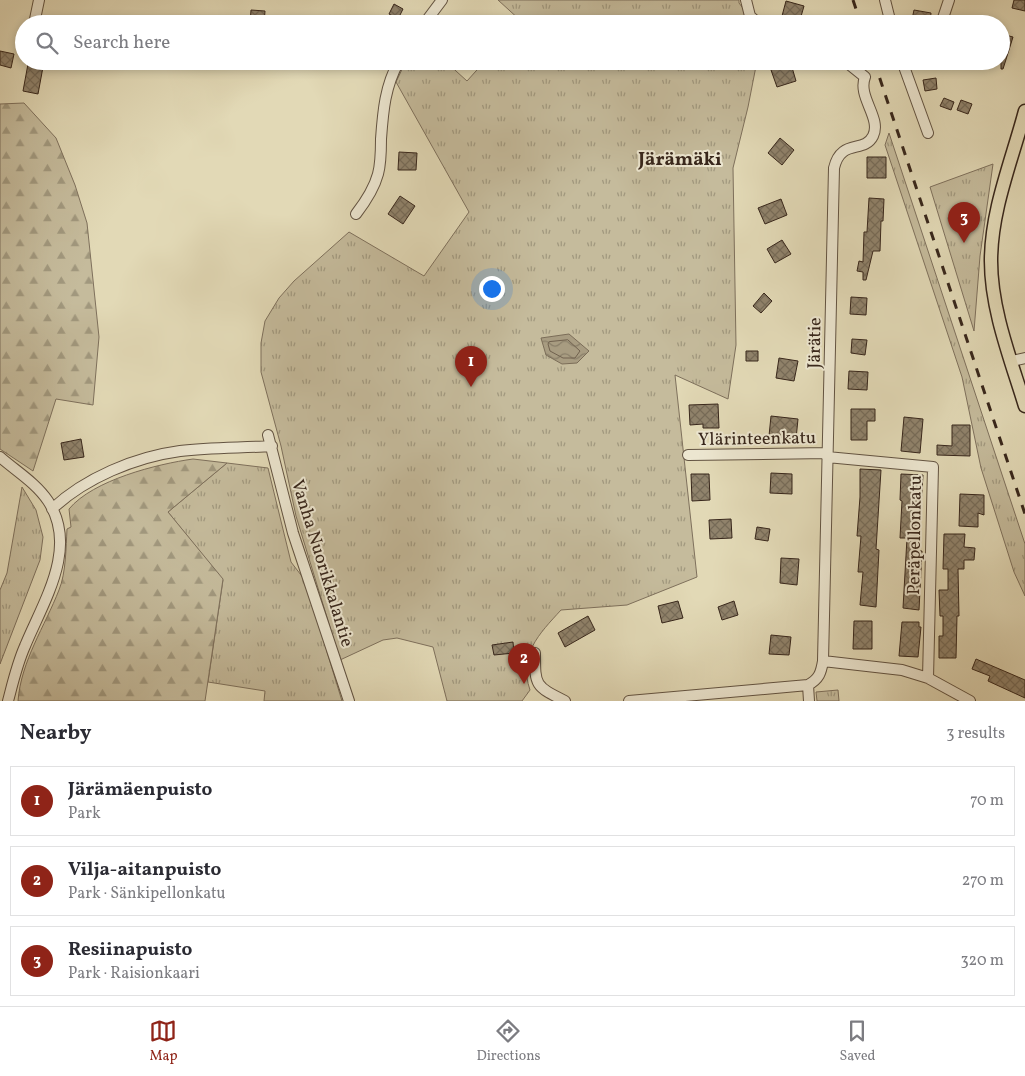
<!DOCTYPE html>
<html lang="en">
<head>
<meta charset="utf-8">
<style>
	body { margin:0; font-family:Vollkorn,serif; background:#f2f2f3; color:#2b2b33 }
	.you { position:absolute; left:491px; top:288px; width:18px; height:18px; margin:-12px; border:4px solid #fff; border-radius:50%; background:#1a73e8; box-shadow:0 0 0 8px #1a73e833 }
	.badge { display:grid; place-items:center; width:32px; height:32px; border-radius:50%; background:#8f2418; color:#fff; font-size:16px; font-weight:700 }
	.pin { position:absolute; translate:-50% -41px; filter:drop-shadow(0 1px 2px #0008) }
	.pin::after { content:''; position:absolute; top:26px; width:18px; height:15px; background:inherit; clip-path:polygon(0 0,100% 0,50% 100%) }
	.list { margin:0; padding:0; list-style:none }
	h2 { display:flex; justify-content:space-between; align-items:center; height:65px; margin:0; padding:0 20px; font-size:21px }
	h2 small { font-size:16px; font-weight:400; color:#7c7c81 }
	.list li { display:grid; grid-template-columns:32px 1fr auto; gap:15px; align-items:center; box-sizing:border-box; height:70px; margin:0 10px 10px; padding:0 10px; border:1px solid #e1e1e2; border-radius:0px }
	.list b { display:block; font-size:19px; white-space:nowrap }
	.list p { margin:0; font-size:16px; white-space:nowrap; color:#7c7c81 }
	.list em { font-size:16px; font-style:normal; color:#7c7c81 }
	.icon { flex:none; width:28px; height:28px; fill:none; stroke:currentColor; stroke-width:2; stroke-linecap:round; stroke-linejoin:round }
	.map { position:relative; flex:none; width:1025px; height:701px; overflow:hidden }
	.search { position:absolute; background:#fff; box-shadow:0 2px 8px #0003; left:15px; right:15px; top:15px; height:55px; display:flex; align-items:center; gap:12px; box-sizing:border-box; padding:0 18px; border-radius:28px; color:#7c7c81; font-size:19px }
	.sheet { height:305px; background:#fff }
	nav { display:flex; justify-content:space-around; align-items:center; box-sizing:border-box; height:70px; border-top:1px solid #e1e1e2; background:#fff; font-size:14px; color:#7c7c81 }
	nav a { display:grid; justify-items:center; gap:2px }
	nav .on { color:#8f2418 }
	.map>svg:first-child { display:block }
	.grass { fill:url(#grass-tufts); stroke:#7e705c }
	.forest { fill:url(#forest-firs); stroke:#7e705c }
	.water { fill:url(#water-waves); stroke:#7b6d58 }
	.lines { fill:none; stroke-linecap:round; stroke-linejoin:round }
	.shore { stroke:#70614e; stroke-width:1 }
	.building { fill:url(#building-cross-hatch); stroke:#37261b }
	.minor-casing { stroke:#625342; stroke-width:12 }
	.major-casing { stroke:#37261b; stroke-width:15 }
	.minor { stroke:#ece6d0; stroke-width:10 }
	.major { stroke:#e2d9b6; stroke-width:12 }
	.rail { stroke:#37261b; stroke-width:3; stroke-dasharray:9 9; stroke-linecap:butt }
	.labels { text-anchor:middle; stroke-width:4; stroke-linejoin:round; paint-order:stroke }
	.street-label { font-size:18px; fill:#37261b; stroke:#ece6d0 }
	.neighbourhood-label { font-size:19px; font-weight:bold; fill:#37261b; stroke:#ece6d0 }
</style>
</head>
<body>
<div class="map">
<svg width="1025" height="701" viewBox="0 0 1025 701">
	<defs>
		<pattern id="grass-tufts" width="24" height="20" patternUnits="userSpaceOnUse" patternTransform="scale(1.25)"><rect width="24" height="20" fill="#c5bb9c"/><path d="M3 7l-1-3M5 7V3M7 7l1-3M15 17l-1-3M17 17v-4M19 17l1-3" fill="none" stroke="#a1987e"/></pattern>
		<pattern id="forest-firs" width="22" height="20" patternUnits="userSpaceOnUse" patternTransform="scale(1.25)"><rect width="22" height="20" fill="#c5bb9c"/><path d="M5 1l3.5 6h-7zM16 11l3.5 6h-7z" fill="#a1987e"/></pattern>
		<pattern id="water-waves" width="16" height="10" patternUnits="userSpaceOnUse" patternTransform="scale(1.25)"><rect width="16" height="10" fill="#a89c81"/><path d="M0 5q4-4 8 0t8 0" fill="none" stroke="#8a7f69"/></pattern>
		<pattern id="building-cross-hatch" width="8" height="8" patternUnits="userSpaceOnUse" patternTransform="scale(1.25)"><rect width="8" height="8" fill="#90836c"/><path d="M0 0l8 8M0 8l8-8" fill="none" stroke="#766b58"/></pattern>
	</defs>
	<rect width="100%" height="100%" fill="#e2d9b6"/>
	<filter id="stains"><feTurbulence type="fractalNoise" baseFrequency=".004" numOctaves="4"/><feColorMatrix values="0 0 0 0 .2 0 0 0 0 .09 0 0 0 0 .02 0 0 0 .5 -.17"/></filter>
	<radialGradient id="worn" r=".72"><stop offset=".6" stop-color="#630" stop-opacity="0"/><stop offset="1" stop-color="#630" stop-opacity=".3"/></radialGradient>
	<!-- grass -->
	<path class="grass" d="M498 0H739V3L755 24H519L521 21Z
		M406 61H445L467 81 485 61H757L748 107 733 168 736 345 728 399 675 375 697 577 627 605 561 610C539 634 518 655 530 690L522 701H447L433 647 397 638 383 640 340 660 296 516 281 446 261 372V343L265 321 279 298 294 281 349 232 424 276 469 212 396 82Z
		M889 133 1025 544V596L1014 572 981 468 962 377 885 145Z
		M993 164 980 256 974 331 930 187Z
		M227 463 268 468 291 562 314 592 327 644V652L342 701H264L265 691 208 682 223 580 168 512Z
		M22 487 36 510 43 537 40 560 0 664V590L7 573Z
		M838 690 839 701H817L816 692Z"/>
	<!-- forest -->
	<path class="forest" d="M24 103 56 138 75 185 87 223 99 337 93 405 56 399 33 471 0 449V104Z
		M193 459 227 463 168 512 223 579 205 701H18C21 661 45 626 59 590 66 573 66 547 67 529L71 527 69 509C93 480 157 464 193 459Z"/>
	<!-- water -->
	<path class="water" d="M569 334 589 351 577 363 562 364 546 355 541 338Z"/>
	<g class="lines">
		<!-- shore -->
		<path class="shore" d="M568 340 580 351 575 358H563L550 351 548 344 549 342Z"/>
	</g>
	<!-- building -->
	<path class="building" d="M1014 0H1025V11L1012 8Z
		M786 1 804 6 800 20 782 16Z
		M394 4 403 9 398 19 389 14Z
		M251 10 265 11 264 24H250Z
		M914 10 931 13 930 24H911Z
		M1001 34 1013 37 1003 69H1001Z
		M0 51 14 54 11 68 0 65Z
		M28 64 43 67 38 94 23 91Z
		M791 64 796 81 777 87 771 70Z
		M936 78 937 89 925 91 923 80Z
		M944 98 954 102 951 110 940 106Z
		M961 100 972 104 968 114 957 110Z
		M780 138 794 150 782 165 768 153Z
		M399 152 417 153 416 170H398Z
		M867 157H886V178H867Z
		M400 196 415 206 403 224 388 214Z
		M869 198 884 199 883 221H881L880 251H873L866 280H863V272L857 271 859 261 863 262 864 232H867Z
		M781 199 787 215 765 224 758 208Z
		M782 240 791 254 775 263 767 249Z
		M764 293 772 301 761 313 753 306Z
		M851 297 867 298 866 315 850 314Z
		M852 339 867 340 865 355 851 353Z
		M746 351H758V361H746Z
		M779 358 798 361 794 381 776 378Z
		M849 371 868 372 867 390 848 389Z
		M718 404 719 428H703V424L690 425 689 405Z
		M851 409H875V421H867V440H851Z
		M771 416 798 419 796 439 769 436Z
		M904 417 923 419 920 453 901 451Z
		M952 425H970V456L937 455V445L952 446Z
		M81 439 84 457 64 460 61 443Z
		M860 469 881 470 876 549 879 550 876 607 860 605 863 572H858L861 536H857L860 497Z
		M771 473 792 474V494L770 493Z
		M691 474H709L710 500 692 501Z
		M901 474 923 475 918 551H922L919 610 903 608 907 538H900L902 501 900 500Z
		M960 494 984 495V515L978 513V527L959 526Z
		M731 519 732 538 710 539 709 520Z
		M757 527 770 529 768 541 755 539Z
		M944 534H965L964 547 975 548 974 560H964V569H958L959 616H957L956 658H939V636H943V616H940L939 590H948V569H943Z
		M781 558 799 559 797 585 780 583Z
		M678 601 683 618 662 623 658 606Z
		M734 601 738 615 722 620 718 607Z
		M588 616 595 630 565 647 558 633Z
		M854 621H872V649H853Z
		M902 622H919V627H921L918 657 899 656Z
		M771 635 791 637 789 655 769 654Z
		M513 642 514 653 494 655 492 645Z
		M976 659 1025 680V698L988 681 990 676 972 669Z"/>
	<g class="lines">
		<defs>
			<path id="minor" d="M746 0 750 16 759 24
				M885 0 891 24
				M34 24 39 0
				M424 24 442 0
				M941 24 949 0
				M902 61 928 133
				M356 214C366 201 374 189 378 174 381 163 381 150 381 139 383 111 385 86 399 61
				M1012 361 1025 358
				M268 435 293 533 349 701
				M688 455 827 453
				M0 457C16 471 36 483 48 501 79 548 43 602 25 646 17 664 13 682 8 701
				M827 457 933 467 928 678
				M52 509C85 478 135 457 180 451 210 447 242 448 272 446
				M535 653C535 686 535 686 565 701
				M823 661 902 670 928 678 970 701
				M808 685 809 701
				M629 701 808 685C819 679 821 673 823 661L834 168C841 138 864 154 873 136 882 118 857 97 865 77L845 61"/>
			<path id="major" d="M1025 111C1012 160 991 210 991 261 991 310 1011 360 1025 406"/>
		</defs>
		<!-- minor casing -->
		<use href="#minor" class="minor-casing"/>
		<!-- major casing -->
		<use href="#major" class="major-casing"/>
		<!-- minor -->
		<use href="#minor" class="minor"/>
		<!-- major -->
		<use href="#major" class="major"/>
		<!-- rail -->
		<path class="rail" d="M853 0 861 24
			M874 61 1025 514"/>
	</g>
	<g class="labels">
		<!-- street labels -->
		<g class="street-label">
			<text transform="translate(814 343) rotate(-89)" y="6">Järätie</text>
			<text transform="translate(757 438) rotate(-1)" y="6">Ylärinteenkatu</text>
			<text transform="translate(914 535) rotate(-89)" y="6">Peräpellonkatu</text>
			<text transform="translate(323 563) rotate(73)" y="6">Vanha Nuorikkalantie</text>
		</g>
		<!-- neighbourhood labels -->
		<g class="neighbourhood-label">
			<text x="680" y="165">Järämäki</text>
		</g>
	</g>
	<rect width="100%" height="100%" filter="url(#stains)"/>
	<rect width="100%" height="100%" fill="url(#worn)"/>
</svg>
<div class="you"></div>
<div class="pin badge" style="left:471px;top:387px">1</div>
<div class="pin badge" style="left:524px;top:684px">2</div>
<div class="pin badge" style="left:964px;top:243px">3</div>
<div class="search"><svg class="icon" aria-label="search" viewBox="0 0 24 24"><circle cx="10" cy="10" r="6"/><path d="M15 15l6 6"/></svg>Search here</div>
</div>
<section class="sheet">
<h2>Nearby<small>3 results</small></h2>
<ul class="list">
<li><span class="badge">1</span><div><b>Järämäenpuisto</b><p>Park</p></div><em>70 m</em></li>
<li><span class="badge">2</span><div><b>Vilja-aitanpuisto</b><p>Park · Sänkipellonkatu</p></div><em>270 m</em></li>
<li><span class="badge">3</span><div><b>Resiinapuisto</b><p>Park · Raisionkaari</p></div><em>320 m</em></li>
</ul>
</section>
<nav>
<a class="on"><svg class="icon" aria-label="map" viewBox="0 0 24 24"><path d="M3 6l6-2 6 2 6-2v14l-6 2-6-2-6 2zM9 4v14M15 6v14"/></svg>Map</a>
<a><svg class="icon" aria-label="directions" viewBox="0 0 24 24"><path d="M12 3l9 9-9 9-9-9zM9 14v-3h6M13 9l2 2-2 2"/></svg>Directions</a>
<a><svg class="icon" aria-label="saved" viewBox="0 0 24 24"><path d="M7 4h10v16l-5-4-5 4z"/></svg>Saved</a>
</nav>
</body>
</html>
